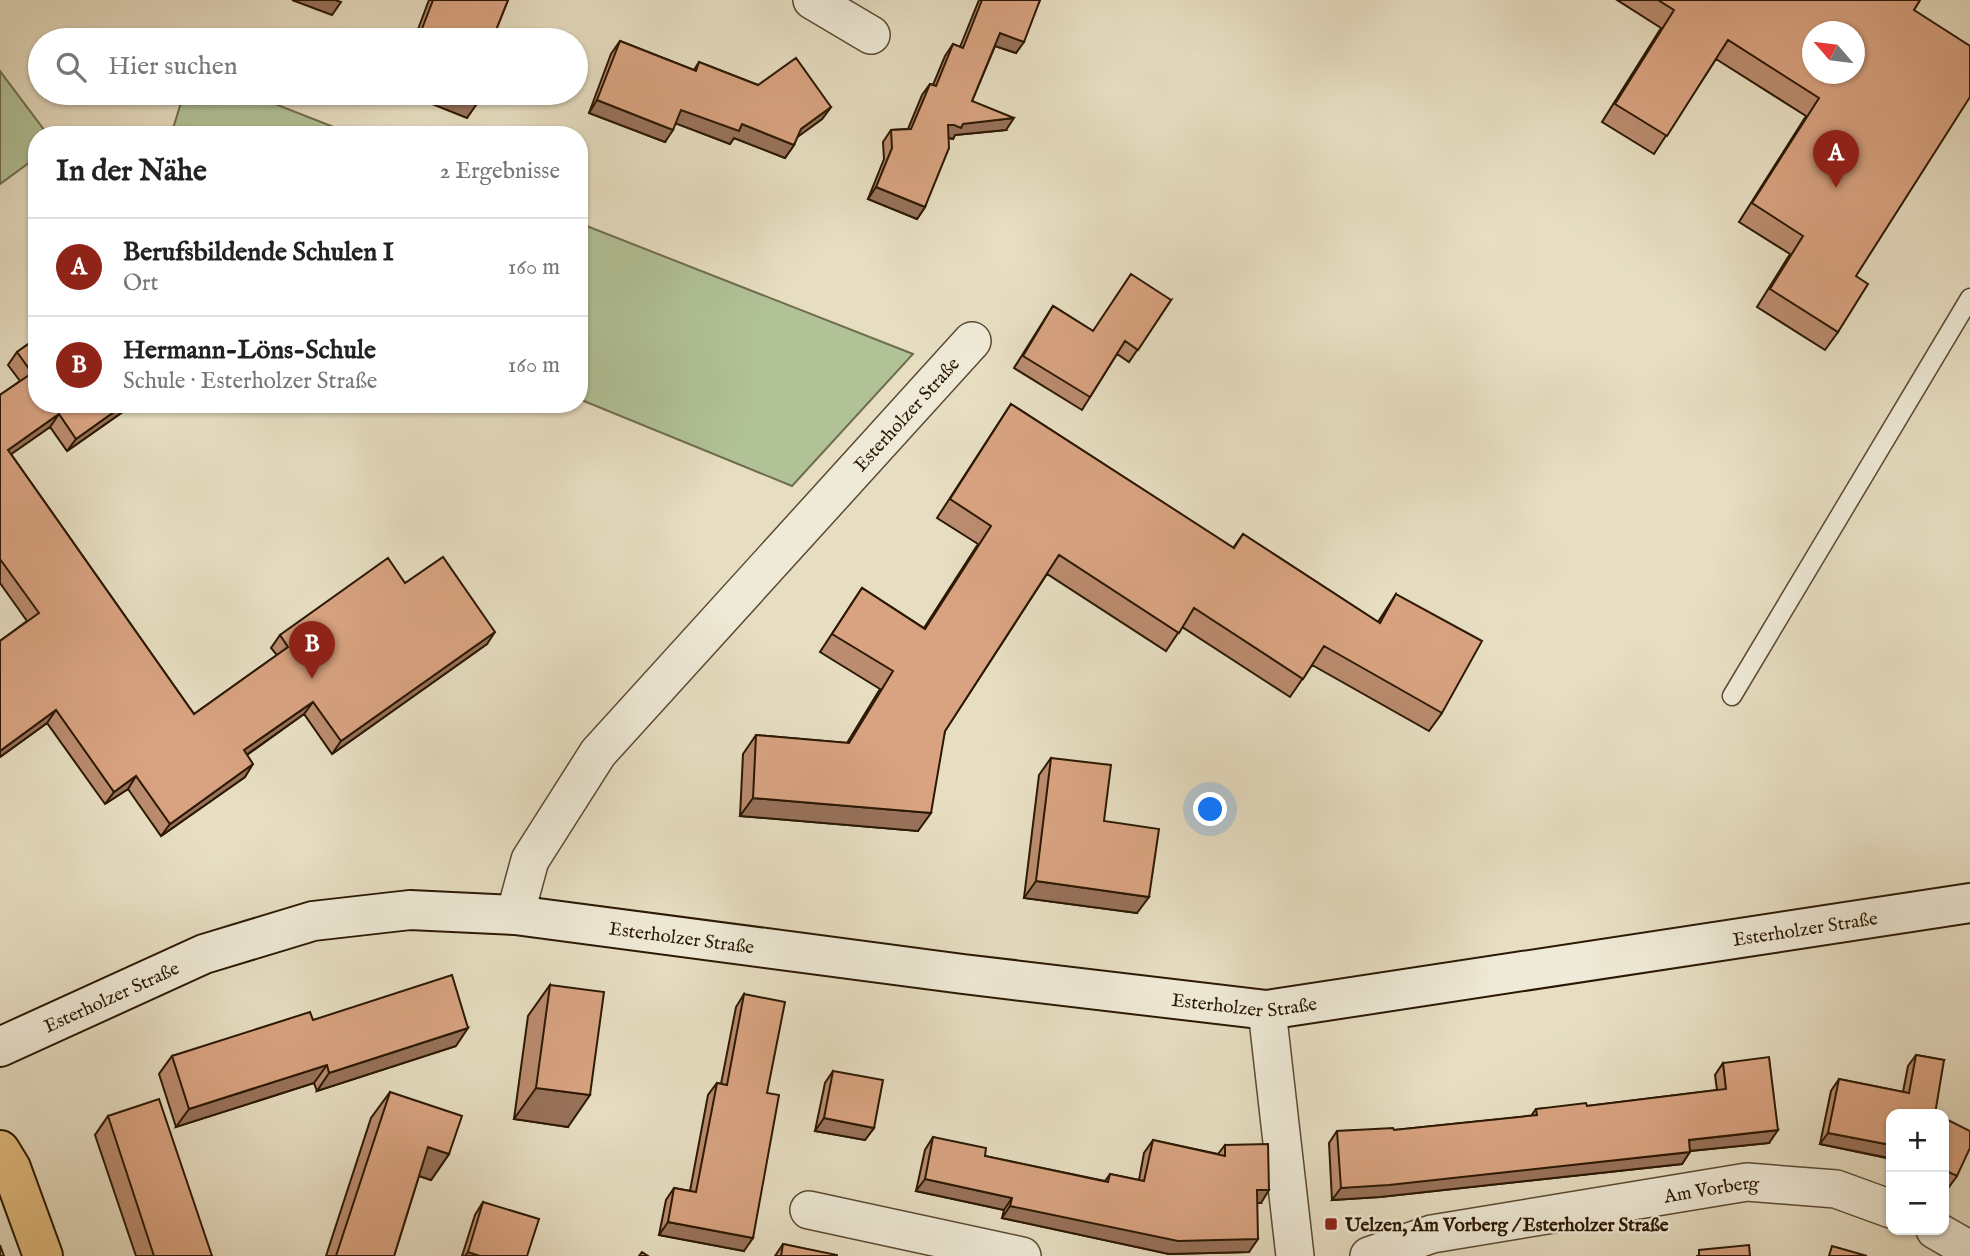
<!DOCTYPE html>
<html lang="de">
<head>
<meta charset="utf-8">
<style>
	body { margin:0; font-family:"IM FELL English",serif; background:#f6f6f6; color:#222 }
	.controls { position:absolute; right:21px; bottom:21px; display:grid; overflow:hidden; border-radius:14px; box-shadow:0 2px 5px #0004 }
	.controls button { width:63px; height:63px; display:grid; place-items:center; padding:0; border:0; border-bottom:2px solid #e0e0e0; background:#fff; color:#222; font:35px sans-serif }
	.compass { position:absolute; left:1802px; top:21px; width:63px; height:63px; border-radius:50%; background:#fff; box-shadow:0 2px 5px #0004; rotate:298deg }
	.you { position:absolute; left:1211px; top:810px; width:24px; height:24px; margin:-18px; border:5px solid #fff; border-radius:50%; background:#1a73e8; box-shadow:0 0 0 10px #1a73e833 }
	.badge { display:grid; place-items:center; width:46px; height:46px; border-radius:50%; background:#8f2418; color:#fff; font-size:23px; font-weight:700 }
	.pin { position:absolute; translate:-50% -58px; filter:drop-shadow(0 2px 4px #0008) }
	.pin::after { content:''; position:absolute; top:37px; width:24px; height:21px; background:inherit; clip-path:polygon(0 0,100% 0,50% 100%) }
	.list { margin:0; padding:0; list-style:none }
	h2 { display:flex; justify-content:space-between; align-items:center; height:91px; margin:0; padding:0 28px; font-size:30px }
	h2 small { font-size:23px; font-weight:400; color:#767676 }
	.list li { display:grid; grid-template-columns:46px 1fr auto; gap:21px; align-items:center; box-sizing:border-box; height:98px; padding:0 28px; border-top:2px solid #e0e0e0 }
	.list b { display:block; font-size:26px; white-space:nowrap }
	.list p { margin:0; font-size:23px; white-space:nowrap; color:#767676 }
	.list em { font-size:23px; font-style:normal; color:#767676 }
	.icon { flex:none; width:38px; height:38px; fill:none; stroke:currentColor; stroke-width:2; stroke-linecap:round; stroke-linejoin:round }
	.map { position:relative; flex:none; width:1970px; height:1256px; overflow:hidden }
	.search { position:absolute; background:#fff; box-shadow:0 2px 5px #0004; left:28px; top:28px; width:560px; height:77px; display:flex; align-items:center; gap:18px; box-sizing:border-box; padding:0 24px; border-radius:38px; color:#767676; font-size:26px }
	.panel { position:absolute; background:#fff; box-shadow:0 2px 5px #0004; left:28px; top:126px; width:560px; height:287px; border-radius:28px }
	.map>svg:first-child { display:block }
	.green { fill:#b1c297; stroke:#6e6d4d; stroke-width:2 }
	.lines { fill:none; stroke-linecap:round; stroke-linejoin:round }
	.service-casing { stroke:#5a4a33; stroke-width:21 }
	.minor-casing { stroke:#5a4a33; stroke-width:40 }
	.secondary-casing { stroke:#2b1803; stroke-width:42 }
	.primary-casing { stroke:#2b1803; stroke-width:42 }
	.service { stroke:#efead7; stroke-width:18 }
	.minor { stroke:#efead7; stroke-width:37 }
	.secondary { stroke:#efead7; stroke-width:38 }
	.primary { stroke:#e4bf81; stroke-width:38 }
	.wall { fill:#bb8c6f; stroke:#2b1803; stroke-width:2 }
	.shaded-wall { fill:#98725a; stroke:#2b1803; stroke-width:2 }
	.building { fill:#d9a381; stroke:#2b1803; stroke-width:2; fill-rule:evenodd }
	.poi-dot { fill:#8f2418; stroke:#efead7; stroke-width:2.5 }
	.labels { text-anchor:middle; stroke-width:5; stroke-linejoin:round; paint-order:stroke }
	.street-label { font-size:19px; fill:#2b1803; stroke:#efead7 }
	.poi-label { font-size:19px; font-weight:bold; fill:#2b1803; stroke:#efead7; text-anchor:start }
</style>
</head>
<body>
<div class="map">
<svg width="1970" height="1256" viewBox="0 0 1970 1256">
	<rect width="100%" height="100%" fill="#e7dec2"/>
	<filter id="stains"><feTurbulence type="fractalNoise" baseFrequency=".00286" numOctaves="4"/><feColorMatrix values="0 0 0 0 .2 0 0 0 0 .09 0 0 0 0 .02 0 0 0 .5 -.17"/></filter>
	<radialGradient id="worn" r=".72"><stop offset=".6" stop-color="#630" stop-opacity="0"/><stop offset="1" stop-color="#630" stop-opacity=".3"/></radialGradient>
	<!-- green -->
	<path class="green" d="M0 71 48 135H37V157L0 184Z
		M184 93H247L354 135H171Z
		M579 223 913 354 792 486 579 399Z"/>
	<g class="lines">
		<defs>
			<path id="service" d="M1732 696 1970 298"/>
			<g id="minor">
				<path d="M812 0 871 35"/>
				<path id="s1" d="M515 915 530 860 598 753 972 341"/>
				<path d="M1267 1010 1295 1256"/>
				<path d="M809 1210 1022 1256"/>
				<path d="M1935 1230 1970 1250"/>
				<path id="s2" d="M1369 1256 1432 1234 1747 1182 1836 1189 1891 1209"/>
			</g>
			<g id="secondary">
				<path id="s3" d="M0 1047 204 954 313 921 410 910 515 915 963 974 1267 1010 1970 903"/>
			</g>
			<path id="primary" d="M0 1150 11 1168 43 1256"/>
		</defs>
		<!-- service casing -->
		<use href="#service" class="service-casing"/>
		<!-- minor casing -->
		<use href="#minor" class="minor-casing"/>
		<!-- secondary casing -->
		<use href="#secondary" class="secondary-casing"/>
		<!-- primary casing -->
		<use href="#primary" class="primary-casing"/>
		<!-- service -->
		<use href="#service" class="service"/>
		<!-- minor -->
		<use href="#minor" class="minor"/>
		<!-- secondary -->
		<use href="#secondary" class="secondary"/>
		<!-- primary -->
		<use href="#primary" class="primary"/>
	</g>
	<!-- wall -->
	<path class="wall" d="M429 0H508L492 40H414Z
		M979 0H1040L1016 53 995 46 972 101 1006 130 955 135 953 139 948 138 925 207 917 219 868 199 884 159 883 142 891 130 908 129 922 95 930 84 933 85 945 56 953 44 960 47Z
		M1617 0H1920L1914 10 1856 276 1838 332 1825 350 1757 307 1790 254 1739 222 1806 116 1716 59 1654 154 1602 122 1661 28Z
		M620 41 694 70 699 62 758 85 831 107 822 119 797 137 794 145 785 158 734 138 730 144 676 123 665 142 589 113 611 54Z
		M1171 300 1129 362 1117 354 1082 410 1014 368 1053 306 1093 331Z
		M37 338V404H134L67 451 50 427 11 454 194 714 277 655 271 648 280 635 405 583 487 644 332 754 304 714 247 755 245 777 161 836 128 789 105 804 47 723 0 757V641L27 621 0 583V395L20 381 8 365 17 352Z
		M1011 404 1233 548 1243 534 1378 622 1396 594 1442 713 1429 731 1312 665 1290 697 1182 627 1166 651 1047 574 945 731 918 831 740 816 743 754 756 735 847 743 880 689 820 652 862 588 924 628 978 544 937 518Z
		M1051 758 1104 821 1137 913 1024 898 1039 775Z
		M550 985 568 1127 514 1119 528 1016Z
		M744 994 767 1093 744 1251 659 1235 666 1200 674 1188 690 1191 708 1095 717 1083 721 1084 736 1007Z
		M313 1020 456 1046 317 1091 314 1083 176 1127 159 1074 172 1056Z
		M1916 1055 1944 1060 1891 1114V1159L1820 1144 1831 1091 1839 1079 1903 1092 1908 1066Z
		M1723 1063 1769 1143 1690 1151 1682 1164 1380 1197 1332 1200 1329 1143 1337 1131 1394 1130 1531 1116 1536 1109 1587 1106 1717 1090 1715 1075Z
		M833 1071 874 1128 865 1140 815 1131 825 1083Z
		M390 1092 449 1154 431 1180 419 1176 394 1256H326L371 1118Z
		M108 1116 212 1256H136L95 1135Z
		M1944 1118 1957 1176 1949 1187 1944 1185Z
		M933 1137 985 1156 1105 1181 1110 1174 1139 1180 1144 1153 1153 1140 1218 1154 1225 1145 1261 1203H1257L1249 1252 1169 1254 1002 1218 1004 1210 916 1191 925 1150Z
		M483 1202 527 1256H462L475 1215Z
		M783 1244 837 1256H775Z"/>
	<!-- shaded-wall -->
	<path class="shaded-wall" d="M292 0H335L341 2 332 15Z
		M1000 33 1024 42 1016 53 992 45Z
		M420 34 433 39 432 40H416Z
		M408 93H445L476 105 467 118 407 94Z
		M597 100 673 130 665 142 589 113Z
		M831 107 822 119 792 141 801 129Z
		M681 110 742 124 794 145 785 158 734 138 730 144 672 122Z
		M1014 118 1006 130 955 135 953 139 946 137 948 125Z
		M876 187 925 207 917 219 868 199Z
		M125 404H134L67 451 76 439Z
		M59 414 50 427 0 462 8 450Z
		M495 632 487 644 332 754 341 741Z
		M313 702 304 714 235 763 244 750Z
		M56 710 47 723 0 757V751Z
		M253 764 245 777 161 836 170 824Z
		M136 776 128 789 105 804 114 792Z
		M753 798 931 813 918 831 740 816Z
		M1036 881 1149 897 1137 913 1024 898Z
		M468 1028 456 1046 317 1091 329 1073Z
		M327 1065 314 1083 176 1127 189 1109Z
		M536 1088 590 1095 568 1127 514 1119Z
		M824 1118 874 1128 865 1140 815 1131Z
		M1778 1130 1769 1143 1680 1152 1689 1140Z
		M1828 1133 1891 1145V1154L1889 1158 1820 1144Z
		M428 1147 449 1154 431 1180 410 1173Z
		M1690 1152 1682 1164 1380 1197 1332 1200 1341 1188Z
		M925 1179 1012 1198 1004 1210 916 1191Z
		M1257 1190H1269L1261 1203H1248Z
		M1010 1206 1258 1239 1249 1252 1169 1254 1002 1218Z
		M668 1222 753 1238 744 1251 659 1235Z
		M468 1252 480 1256H465Z"/>
	<!-- building -->
	<path class="building" d="M433 0H508L492 40H432L433 39 420 34Z
		M982 0H1040L1024 42 1000 33 972 101 1014 118 963 124 961 128 954 125H948L949 148 925 207 876 187 892 148 891 130 911 129 930 84 936 86 953 44 963 48Z
		M1658 0H1920L1914 10 1970 46V97L1856 276 1868 284 1838 332 1770 289 1803 236 1752 203 1819 98 1728 40 1667 136 1615 104 1674 10ZM1812 32H1854V74H1812Z
		M620 41 696 71 699 62 758 85 796 58 831 107 801 129 794 145 742 124 739 131 681 110 673 130 597 100Z
		M445 93H481L476 105Z
		M1131 274 1171 300 1138 350 1125 341 1090 397 1023 356 1053 306 1093 331Z
		M37 338V404H125L76 439 59 414 8 450 194 714 288 647 280 635 388 558 405 583 443 557 495 632 341 741 313 702 244 750 253 764 170 824 136 776 114 792 56 710 0 751V641L39 613 0 559V395L32 373 17 352Z
		M1011 404 1234 548 1243 534 1380 623 1396 594 1482 641 1442 713 1324 646 1303 679 1194 608 1179 633 1059 555 945 731 931 813 753 798 756 735 849 743 893 671 832 634 862 588 925 629 991 526 950 499Z
		M1051 758 1111 765 1104 821 1159 829 1149 897 1036 881Z
		M452 975 468 1028 329 1073 327 1065 189 1109 172 1056 310 1012 313 1020Z
		M550 985 604 992 590 1095 536 1088Z
		M744 994 785 1002 767 1093 779 1095 753 1238 668 1222 674 1188 696 1192 717 1083 727 1085Z
		M1916 1055 1944 1060 1935 1114H1936H1891V1145L1828 1133 1839 1079 1909 1093Z
		M1769 1057 1778 1130 1689 1140 1690 1152 1389 1185 1341 1188 1337 1131 1393 1128 1394 1130 1537 1115 1536 1109 1586 1103 1587 1106 1726 1089 1723 1063Z
		M833 1071 883 1080 874 1128 824 1118Z
		M390 1092 462 1116 449 1154 428 1147 394 1256H336Z
		M159 1099 212 1256H154L108 1116Z
		M1944 1118 1970 1131V1148L1957 1176 1944 1170Z
		M933 1137 986 1148 985 1156 1108 1182 1110 1174 1144 1181 1153 1140 1225 1156V1145L1268 1144 1269 1190H1257L1258 1239 1178 1241 1010 1206 1012 1198 925 1179Z
		M483 1202 539 1219 527 1256H480L468 1252Z
		M783 1244 837 1255V1256H781Z
		M0 1245 4 1256H0Z
		M1749 1245 1750 1256H1696H1699V1250Z
		M1832 1246 1867 1256H1829Z
		M642 1252 648 1256H639Z"/>
	<!-- markers -->
	<rect class="poi-dot" x="1324" y="1217" width="14" height="14" rx="3.5"/>
	<g class="labels">
		<!-- street labels -->
		<g class="street-label">
			<text dy="7" stroke="none"><textPath href="#s1" startOffset="642">Esterholzer Straße</textPath></text>
			<text dy="7" stroke="none"><textPath href="#s3" startOffset="1843">Esterholzer Straße</textPath></text>
			<text dy="7" stroke="none"><textPath href="#s3" startOffset="709">Esterholzer Straße</textPath></text>
			<text dy="7" stroke="none"><textPath href="#s3" startOffset="122">Esterholzer Straße</textPath></text>
			<text dy="7" stroke="none"><textPath href="#s3" startOffset="1276">Esterholzer Straße</textPath></text>
			<text dy="7" stroke="none"><textPath href="#s2" startOffset="350">Am Vorberg</textPath></text>
		</g>
		<!-- poi labels -->
		<g class="poi-label">
			<text x="1345" y="1231">Uelzen, Am Vorberg / Esterholzer Straße</text>
		</g>
	</g>
	<rect width="100%" height="100%" filter="url(#stains)"/>
	<rect width="100%" height="100%" fill="url(#worn)"/>
</svg>
<div class="controls">
<button>+</button>
<button>−</button>
</div>
<svg class="compass" viewBox="-18 -18 36 36"><path d="M0-13l5 13h-10z" fill="#e53935"/><path d="M0 13l5-13h-10z" fill="#767676"/></svg>
<div class="you"></div>
<div class="pin badge" style="left:1836px;top:188px">A</div>
<div class="pin badge" style="left:312px;top:679px">B</div>
<div class="search"><svg class="icon" aria-label="search" viewBox="0 0 24 24"><circle cx="10" cy="10" r="6"/><path d="M15 15l6 6"/></svg>Hier suchen</div>
<section class="panel">
<h2>In der Nähe<small>2 Ergebnisse</small></h2>
<ul class="list">
<li><span class="badge">A</span><div><b>Berufsbildende Schulen I</b><p>Ort</p></div><em>160 m</em></li>
<li><span class="badge">B</span><div><b>Hermann-Löns-Schule</b><p>Schule · Esterholzer Straße</p></div><em>160 m</em></li>
</ul>
</section>
</div>
</body>
</html>
